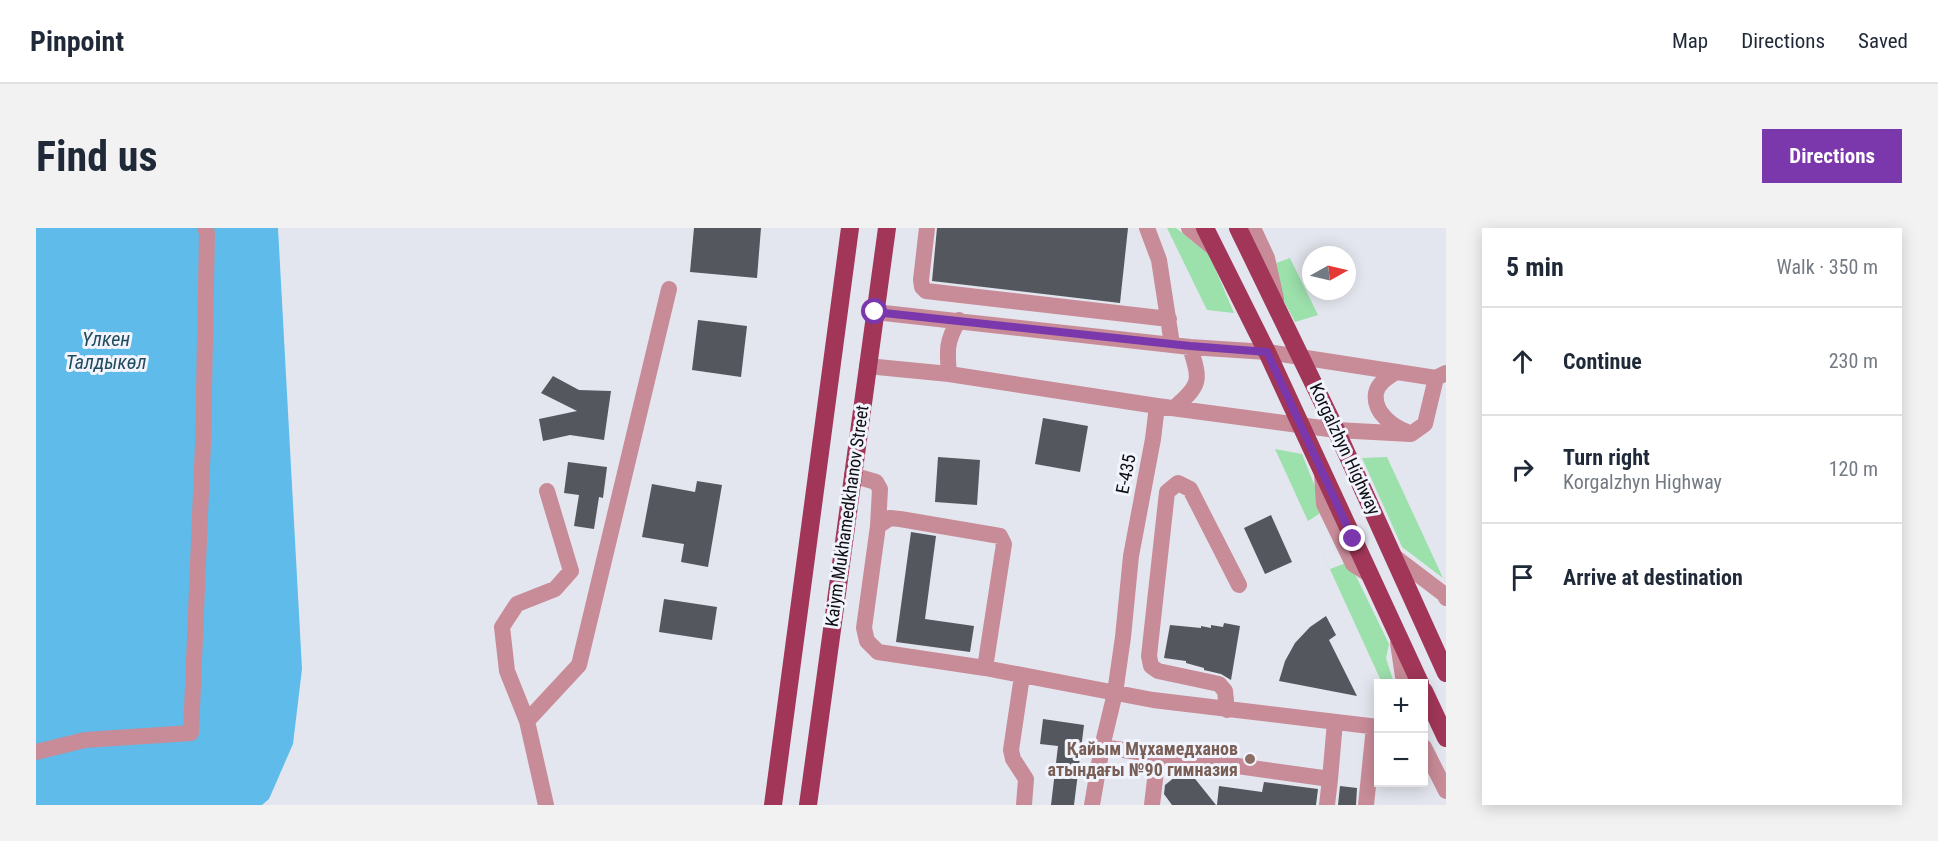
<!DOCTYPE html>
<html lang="en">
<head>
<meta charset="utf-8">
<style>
	body { margin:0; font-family:"Roboto Condensed",sans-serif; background:#f2f2f3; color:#1f2937 }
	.controls { position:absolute; right:18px; bottom:18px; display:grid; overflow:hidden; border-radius:0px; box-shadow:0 3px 15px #0003 }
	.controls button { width:54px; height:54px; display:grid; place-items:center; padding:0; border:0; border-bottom:2px solid #e0e1e3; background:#fff; color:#1f2937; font:30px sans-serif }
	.compass { position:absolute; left:1266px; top:18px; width:54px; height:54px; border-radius:50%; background:#fff; box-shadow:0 3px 15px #0003; rotate:82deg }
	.stop { position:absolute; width:18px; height:18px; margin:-14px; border:4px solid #7b38ac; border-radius:50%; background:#fff }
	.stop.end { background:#7b38ac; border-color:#fff; box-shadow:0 2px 6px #0008 }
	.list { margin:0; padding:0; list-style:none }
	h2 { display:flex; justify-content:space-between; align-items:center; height:78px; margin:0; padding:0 24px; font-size:26px }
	h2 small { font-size:20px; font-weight:400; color:#747a83 }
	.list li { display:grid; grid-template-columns:39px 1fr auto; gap:18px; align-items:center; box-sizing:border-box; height:108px; padding:0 24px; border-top:2px solid #e0e1e3 }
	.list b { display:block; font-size:22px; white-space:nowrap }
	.list p { margin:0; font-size:20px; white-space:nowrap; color:#747a83 }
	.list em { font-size:20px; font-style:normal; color:#747a83 }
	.icon { flex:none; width:33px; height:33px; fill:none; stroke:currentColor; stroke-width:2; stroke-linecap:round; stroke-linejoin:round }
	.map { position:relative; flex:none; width:1410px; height:577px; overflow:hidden; border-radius:0px }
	header { display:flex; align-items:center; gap:36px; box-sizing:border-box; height:84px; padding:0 30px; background:#fff; border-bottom:2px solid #e0e1e3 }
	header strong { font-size:28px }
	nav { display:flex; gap:33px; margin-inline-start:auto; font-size:21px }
	.intro { display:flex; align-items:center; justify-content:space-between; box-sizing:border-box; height:144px; padding:0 36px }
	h1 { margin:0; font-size:42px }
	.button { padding:15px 27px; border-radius:0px; background:#7b38ac; color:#fff; font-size:21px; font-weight:700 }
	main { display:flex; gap:36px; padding:0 36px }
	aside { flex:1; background:#fff; border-radius:0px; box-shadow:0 3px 15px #0003 }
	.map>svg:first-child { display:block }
	.green { fill:#9ce0ac }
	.water { fill:#5fbcea }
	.building { fill:#55575e }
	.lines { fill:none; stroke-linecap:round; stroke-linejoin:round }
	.minor { stroke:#c88b98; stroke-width:16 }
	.major { stroke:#a13658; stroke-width:18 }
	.route { stroke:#7b38ac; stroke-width:8 }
	.education-dot { fill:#8d6e63; stroke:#f2f4fd; stroke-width:2 }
	.labels { text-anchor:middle; stroke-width:6; stroke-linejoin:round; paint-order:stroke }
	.street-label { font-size:18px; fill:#0d0d10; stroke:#f2f4fd }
	.education-label { font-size:18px; font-weight:bold; fill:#785e54; stroke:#f2f4fd; text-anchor:end }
	.water-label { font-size:20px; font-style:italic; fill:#244c60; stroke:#f2f4fd }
</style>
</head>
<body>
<header>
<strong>Pinpoint</strong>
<nav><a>Map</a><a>Directions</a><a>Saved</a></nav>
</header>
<div class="intro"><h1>Find us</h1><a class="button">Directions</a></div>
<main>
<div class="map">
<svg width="1410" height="577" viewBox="0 0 1410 577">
	<rect width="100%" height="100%" fill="#e4e6ef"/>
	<!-- green -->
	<path class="green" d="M1131 0H1140L1173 26 1198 85 1171 82Z
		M1254 30 1282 87 1259 94 1244 66 1240 35Z
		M1239 221 1266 226 1282 266 1283 286 1272 293 1294 341 1310 335 1320 348 1353 416 1350 430 1358 455H1346Z
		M1351 229 1407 350 1366 319 1326 230Z"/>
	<!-- water -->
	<path class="water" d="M0 0H242L266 441 257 516 233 571 226 577H0Z"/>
	<!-- building -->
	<path class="building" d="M658 0H725L721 50 654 44Z
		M901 0H1092L1084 75 896 53Z
		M662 92 711 98 705 149 656 142Z
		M517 148 543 162 575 163 568 212 534 207 507 213 503 191 541 183 505 165Z
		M1007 190 1052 198 1044 244 999 236Z
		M902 229 944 232 941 277 899 274Z
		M532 234 571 239 567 270 563 269 558 301 538 298 543 267 528 265Z
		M661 253 686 257 672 339 645 334 648 316 606 309 616 256 659 264Z
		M1235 287 1256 334 1229 346 1208 300Z
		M875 304 900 308 889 391 938 398 934 424 860 414Z
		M628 371 681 379 676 412 623 404Z
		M1290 388 1300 407 1293 412 1321 468 1243 453 1249 433 1259 415 1274 399Z
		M1188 395 1204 398 1195 452 1185 446 1168 442V440L1150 435V433L1128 430 1134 397 1165 400V398L1175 400V397L1187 399Z
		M1007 491 1048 497 1038 577H1015L1022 518 1004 516Z
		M1149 541 1152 542 1180 577H1136L1128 566 1129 557Z
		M1228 554 1282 561 1280 577H1181L1183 558 1226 564Z
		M1304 558 1321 560 1320 577H1302Z"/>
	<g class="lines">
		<!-- minor -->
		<path class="minor" d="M891 0 885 52 886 59 890 63 1133 91
			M1111 0 1123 32 1136 116
			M1153 0 1180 22
			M1217 0 1231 30 1240 71
			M839 84 1154 119 1231 124 1400 150
			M831 138 913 146 1121 178 1300 202 1375 206 1389 196 1400 150 1410 145
			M1360 144C1352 149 1342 155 1340 165 1337 184 1356 198 1371 204
			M913 146C911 123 910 113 923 92
			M1139 179C1166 156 1164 152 1154 119
			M1286 246 1288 276 1317 336 1334 347
			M816 247 840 254 844 261 842 298
			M1359 329 1409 367 1410 370
			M1362 415 1368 455
			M949 440 968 316 964 308 864 291 854 290 842 298 828 400 831 413 842 424 949 440 1117 472 1342 499
			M986 448 975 522 977 531 990 551 988 577
			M1191 482 1189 463 1183 456 1122 443 1115 438 1113 428 1131 264 1142 255 1154 261 1203 357
			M491 493 471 443 466 399 481 376 519 361 535 343 511 263
			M1066 519 1294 551 1299 494
			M1388 519 1410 563
			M0 524 49 512 155 505 167 215 171 5 169 0
			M510 577 491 493 543 437 633 61
			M1056 577 1066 519 1079 465 1087 409 1095 328 1117 211 1121 178
			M1116 577 1122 526
			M1291 577 1294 551
			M1330 577 1338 499"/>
		<!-- major -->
		<path class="major" d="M1169 0 1231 124 1384 455
			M1202 0 1300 202 1410 445
			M1388 463 1410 510
			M737 577 814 0
			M772 577 851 0"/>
	</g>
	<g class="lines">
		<!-- route -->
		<path class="route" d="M839 84 1154 118 1231 124 1317 311"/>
	</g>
	<!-- markers -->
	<circle class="education-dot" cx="1214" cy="531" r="6"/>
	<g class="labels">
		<!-- street labels -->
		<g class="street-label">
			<text transform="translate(1309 221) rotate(65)" y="6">Korgalzhyn Highway</text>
			<text transform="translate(1090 246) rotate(-79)" y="6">Е-435</text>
			<text transform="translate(811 288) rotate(-82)" y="6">Kaiym Mukhamedkhanov Street</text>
		</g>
		<!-- education labels -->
		<g class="education-label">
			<text x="1202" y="527">Қайым Мұхамедханов<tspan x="1202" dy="21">атындағы №90 гимназия</tspan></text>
		</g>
		<!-- water labels -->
		<g class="water-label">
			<text x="70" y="118">Үлкен<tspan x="70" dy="23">Талдыкөл</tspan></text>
		</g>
	</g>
</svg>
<div class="controls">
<button>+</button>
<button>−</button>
</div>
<svg class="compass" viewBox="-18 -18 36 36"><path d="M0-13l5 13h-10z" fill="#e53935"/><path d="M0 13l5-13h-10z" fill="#747a83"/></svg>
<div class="stop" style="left:839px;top:84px"></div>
<div class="stop end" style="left:1317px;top:311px"></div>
</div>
<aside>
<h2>5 min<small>Walk · 350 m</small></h2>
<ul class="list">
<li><svg class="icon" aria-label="ahead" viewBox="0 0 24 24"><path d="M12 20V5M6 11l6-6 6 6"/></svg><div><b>Continue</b></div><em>230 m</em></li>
<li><svg class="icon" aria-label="right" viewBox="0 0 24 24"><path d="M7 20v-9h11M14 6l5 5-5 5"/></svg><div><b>Turn right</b><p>Korgalzhyn Highway</p></div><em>120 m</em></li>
<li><svg class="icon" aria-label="arrive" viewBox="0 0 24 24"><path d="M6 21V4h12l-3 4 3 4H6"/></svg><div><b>Arrive at destination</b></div></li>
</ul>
</aside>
</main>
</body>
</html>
